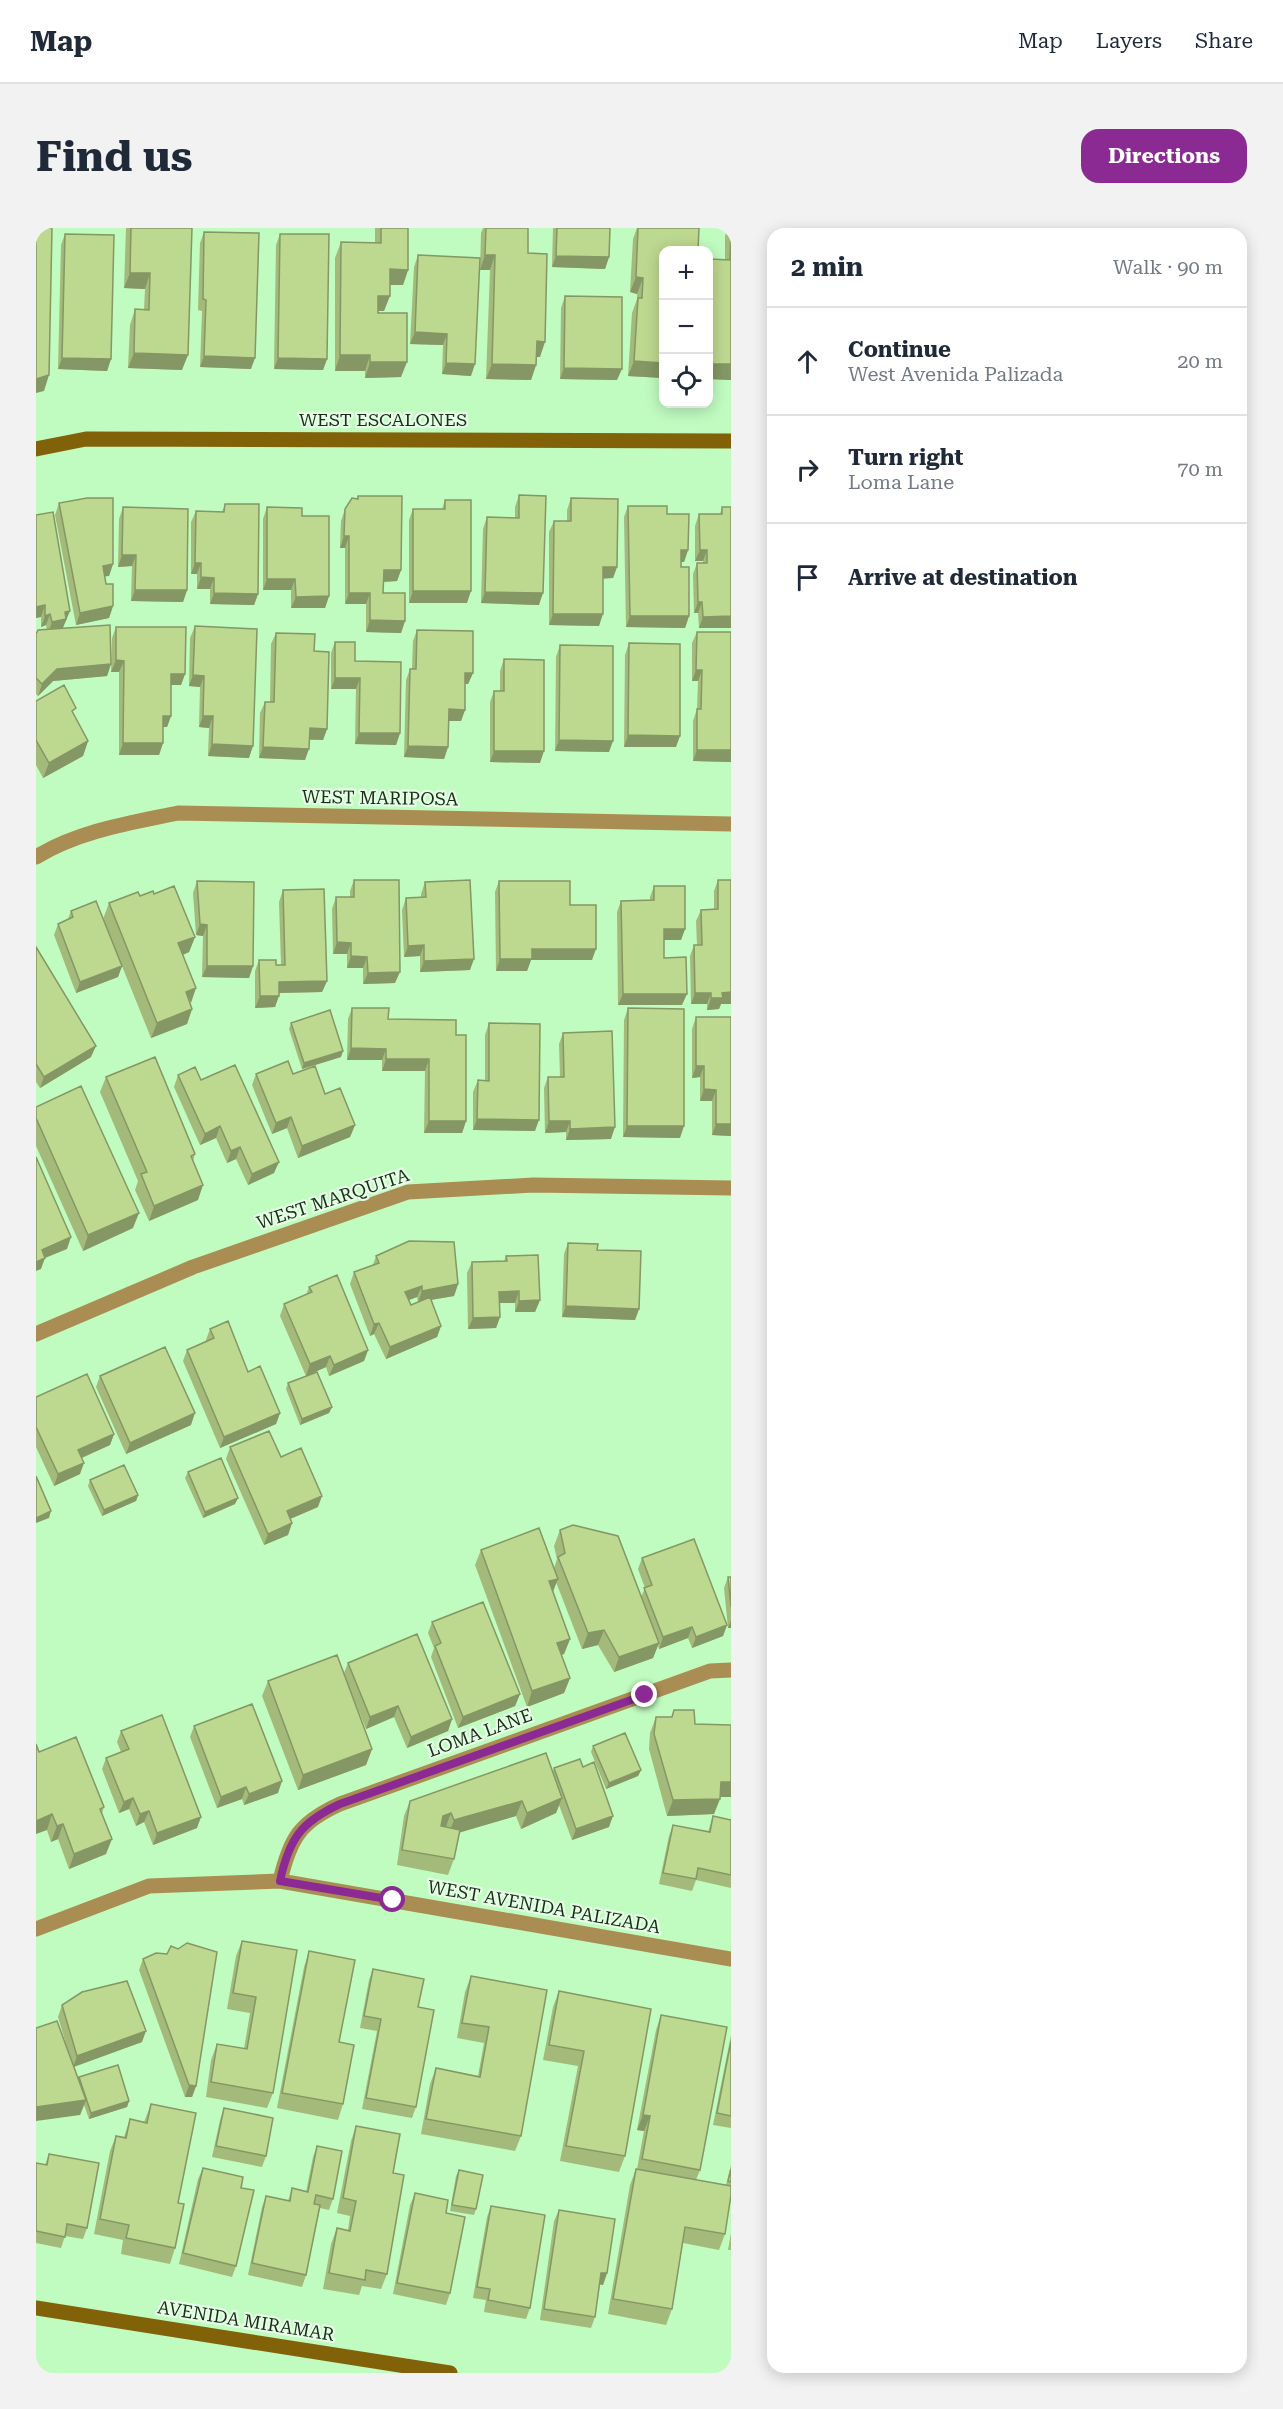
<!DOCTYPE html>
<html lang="en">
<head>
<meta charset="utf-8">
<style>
	body { margin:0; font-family:"Roboto Serif",serif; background:#f2f2f3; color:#1f2937 }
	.controls { position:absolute; right:18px; top:18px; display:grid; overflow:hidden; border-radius:12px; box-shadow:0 3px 15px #0003 }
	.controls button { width:54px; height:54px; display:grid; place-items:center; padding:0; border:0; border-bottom:2px solid #e0e1e3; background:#fff; color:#1f2937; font:30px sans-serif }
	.stop { position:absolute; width:18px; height:18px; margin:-14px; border:4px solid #8b2a93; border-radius:50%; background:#fff }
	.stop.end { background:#8b2a93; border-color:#fff; box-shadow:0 2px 6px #0008 }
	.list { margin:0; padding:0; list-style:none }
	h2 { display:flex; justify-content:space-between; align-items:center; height:78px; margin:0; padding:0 24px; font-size:26px }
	h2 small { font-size:20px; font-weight:400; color:#747a83 }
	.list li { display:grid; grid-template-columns:39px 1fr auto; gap:18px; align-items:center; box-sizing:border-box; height:108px; padding:0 24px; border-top:2px solid #e0e1e3 }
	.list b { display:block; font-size:22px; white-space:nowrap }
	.list p { margin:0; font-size:20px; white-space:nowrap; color:#747a83 }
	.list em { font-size:20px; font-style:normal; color:#747a83 }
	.icon { flex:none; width:33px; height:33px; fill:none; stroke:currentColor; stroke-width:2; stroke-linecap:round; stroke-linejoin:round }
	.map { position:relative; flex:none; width:695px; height:2145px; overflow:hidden; border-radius:18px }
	header { display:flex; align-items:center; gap:36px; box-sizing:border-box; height:84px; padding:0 30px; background:#fff; border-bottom:2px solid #e0e1e3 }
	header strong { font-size:28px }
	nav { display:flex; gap:33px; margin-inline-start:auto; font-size:21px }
	.intro { display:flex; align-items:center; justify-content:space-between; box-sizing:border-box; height:144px; padding:0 36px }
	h1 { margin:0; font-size:42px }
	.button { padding:15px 27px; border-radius:18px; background:#8b2a93; color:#fff; font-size:21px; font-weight:700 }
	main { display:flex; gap:36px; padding:0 36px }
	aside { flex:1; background:#fff; border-radius:18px; box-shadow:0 3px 15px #0003 }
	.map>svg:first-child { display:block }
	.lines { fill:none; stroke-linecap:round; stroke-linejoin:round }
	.street { stroke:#a98d52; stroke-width:15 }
	.secondary { stroke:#826209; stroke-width:15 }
	.wall { fill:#a3ba7b; fill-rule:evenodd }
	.shaded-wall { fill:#849764 }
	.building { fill:#bdd88f; stroke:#849764; stroke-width:1.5 }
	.route { stroke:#8b2a93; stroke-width:8 }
	.labels { text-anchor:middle; stroke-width:4.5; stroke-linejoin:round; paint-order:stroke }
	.street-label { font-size:18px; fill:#172e17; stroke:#e7fee6 }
</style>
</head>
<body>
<header>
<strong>Map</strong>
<nav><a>Map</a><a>Layers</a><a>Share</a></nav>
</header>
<div class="intro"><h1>Find us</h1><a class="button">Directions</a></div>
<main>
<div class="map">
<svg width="695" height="2145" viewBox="0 0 695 2145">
	<rect width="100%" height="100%" fill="#c0fbc0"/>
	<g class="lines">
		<!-- street -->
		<path class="street" d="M0 629C42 603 94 595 142 585L695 596
			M0 1106 157 1039 372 964 497 957 695 960
			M244 1653C254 1610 264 1594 304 1576L674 1443 695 1442
			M0 1701 113 1658 244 1653 695 1731"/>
		<!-- secondary -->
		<path class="secondary" d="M0 221 50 211 695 213
			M0 2080 414 2145"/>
	</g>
	<!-- wall -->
	<path class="wall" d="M90 0H156L146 142 92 140 94 97 99 81 108 82 109 61 88 60Z
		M339 0H372V42L367 57H354L348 83H342L365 149 329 150V143H299V30L305 14 339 15Z
		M447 0H492V25L504 129H501L500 137 495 152 450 151 454 42H444L445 5Z
		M517 0H574L573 29 569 41 516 39Z
		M601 0H663L627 150 592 148 596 85 601 71V66L594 64 597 11Z
		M692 0H695V152L672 151V37L674 31 689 32V8Z
		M168 4 215 141 164 139 166 83 162 82 164 15Z
		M29 6 75 131 71 143 22 141 25 17Z
		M244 6 291 131 287 142 238 141 240 17Z
		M382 27 435 148 406 146 407 117 374 116 378 39Z
		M529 68 581 152 524 151 525 80Z
		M483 267 503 377 445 375 447 301 451 289 479 290V279Z
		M322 268 365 342 361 353 348 354 347 365 369 393 365 405 330 404V376H309V320H304L305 293 309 281 321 270Z
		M535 270 581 339 577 350H567L563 398 513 397V304L518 293H531V282Z
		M409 272 431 375H373V292L377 281H406Z
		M23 275 77 336 73 348H69L70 356 77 378 73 390 40 397 19 287Z
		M189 276 222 366 218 377 174 376V361H161V346H155V294L160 283 186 284Z
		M592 278 631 286 652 322 648 334H645L653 388 649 400 590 399 588 289Z
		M87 279 151 362 147 374 95 373 96 338 82 339 83 291Z
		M231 279 266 288 293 368 289 380H255V362H227V291Z
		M686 279H695V400H663L662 385H658L657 346 661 335H667V333H659V298L663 286H684Z
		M0 287 30 394H29L26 401 75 436 71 448 17 453 2 468 0 466V406L11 402 10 397 5 399V389L0 390Z
		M159 398 213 530 172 528 173 500 163 499 164 459 153 458 154 410Z
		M80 399 149 446 145 457H135V488L131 499H127V515L123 527H83V444H75L76 410Z
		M381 402 437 445 432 456H429V482L425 493H413L412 519 408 531 368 529 370 452 374 441H376L377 413Z
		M661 404H695V534L657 533V493L661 481 662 453H656V415Z
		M240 405 278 423 291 501 287 512H274L269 532 223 530 224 485 229 474H234L235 416Z
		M299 414 319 433 364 505 360 517 319 516 320 461H295V425Z
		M593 415 640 519H588L589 427Z
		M524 417 573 524 519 523 520 429Z
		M468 431 504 535 454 534V474L458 463H464V443Z
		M0 473 38 487 52 513 47 528 7 550 0 537Z
		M318 652 359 755 327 756V740H311V726H297L296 681 300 669H314V663Z
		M682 652H695V776H685L683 781 671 782V776H655L654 728 658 717H661L660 693 665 682 678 681V663Z
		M161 653 217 738 213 750 166 749 167 708 160 707 157 665Z
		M463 653 534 677 556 732H495L491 743H460L459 664Z
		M389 654 434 742 384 744V728L368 729 366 682 370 670 385 669V666Z
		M618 658 649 701 645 712H628V730L646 777H582L581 684 585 673 614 672V669Z
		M247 662 291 753 286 764 243 765 239 779 219 780V743L223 732 240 737H245L243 674Z
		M118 666 159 709 153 724 147 727 154 775 156 781 151 796 115 810 86 738 82 749 40 765 18 707 22 696 32 691 35 683 67 691 73 675 104 668Z
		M0 719 55 829 4 860 0 854Z
		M316 780 352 791 420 807 430 893 426 905H388L389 843H346V832H311L312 791Z
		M592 780 644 910 587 909 588 792Z
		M660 789 695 908 676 907V873H664V849L656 850V801Z
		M255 795 305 829 266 841 253 801Z
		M453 795 499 903 437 902V864L442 852H449V807Z
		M527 805 575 911 530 912V904L509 905 508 860 512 849H524L523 816Z
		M220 846H257L289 866 319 897 314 909 262 930 251 900 236 906 216 857Z
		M142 847 165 852 238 945 212 957 200 931 191 935 180 910 164 917 138 859Z
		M70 849 159 926 157 933 162 972 113 993 99 962 102 953 64 864Z
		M0 879 97 1000 47 1023 0 918Z
		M532 1015 561 1022 603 1081 599 1092 526 1089 528 1026Z
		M340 1028 422 1056 418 1068 395 1072 405 1098 401 1109 350 1131 338 1106 334 1108 314 1056 318 1044 337 1037ZM381 1069 382 1074 375 1077 373 1072Z
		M470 1028 504 1072 499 1084H479V1075H463L464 1089 460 1100 432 1101 431 1045 436 1034 468 1033Z
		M273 1059 332 1122 328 1133 293 1148 290 1139 270 1148 244 1088 248 1076 270 1067Z
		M174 1101 212 1144 244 1185 240 1196 184 1220 147 1133 151 1122 170 1114V1112Z
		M64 1148 155 1197 90 1226 60 1159Z
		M252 1155 296 1179 293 1185 264 1197 250 1161Z
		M0 1169 78 1206 74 1217 46 1230 44 1246 18 1258 0 1219Z
		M194 1219 245 1229 282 1279 254 1291 256 1295 252 1307 228 1317 190 1231Z
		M152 1244 199 1276 167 1290 149 1250Z
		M54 1252 102 1267 100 1273 66 1288 52 1258Z
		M524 1302 605 1369 609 1360 602 1341 606 1330 691 1397 687 1408 656 1420 652 1410 623 1421 622 1417 617 1430 578 1444 562 1417 546 1421 520 1354 517 1364 534 1411 528 1426 525 1427 534 1450 528 1465 491 1479 439 1337 445 1322 518 1340 521 1331 518 1318Z
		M692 1349H695V1400H692L688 1360Z
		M396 1394 484 1466 479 1478 422 1500 395 1429 398 1420 392 1405Z
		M312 1435 416 1491 412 1503 371 1520 358 1489 330 1501 312 1457 336 1521 330 1537 262 1562 226 1468 232 1453 308 1445Z
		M638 1482 659 1496 695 1497V1569H684L678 1586 631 1588 613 1521 614 1505 620 1489H636Z
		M158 1498 242 1565 208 1577 206 1571 181 1580 154 1509Z
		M85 1503 161 1600 117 1617 108 1594 100 1598 93 1581 83 1585 66 1541 70 1530 85 1524 81 1514Z
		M557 1518 605 1542 602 1548 570 1561 555 1524Z
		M3 1524 68 1579 66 1585 70 1626 33 1641 22 1611 15 1614 11 1602Z
		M547 1539 573 1599 536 1612 523 1577 520 1585 485 1601 480 1588 423 1604 418 1631 412 1647 361 1637 368 1588 374 1573 517 1543 518 1540Z
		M677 1588 695 1592V1660L660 1652 656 1663 623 1656 633 1608 637 1597 672 1604Z
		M206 1713 261 1722 237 1865 231 1880 170 1869 175 1832 181 1816 208 1821 214 1785 191 1781 200 1728Z
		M273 1723 307 1876 302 1892 241 1880 268 1739Z
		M107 1731 160 1858 156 1869H149L103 1742Z
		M337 1741 382 1779 380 1879 376 1890 326 1881 341 1803 324 1800 333 1752Z
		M435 1748 511 1762 485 1908 479 1923 385 1906 394 1856 400 1840 442 1848 448 1815 421 1810 429 1764Z
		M523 1763 615 1781 589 1928 583 1944 524 1933 542 1838 507 1832 517 1779Z
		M26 1777 106 1814 38 1839 42 1852 43 1849 93 1873 91 1879 53 1891 48 1877 44 1887 33 1826 22 1789Z
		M625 1787 664 1942 660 1952 690 1957 695 1937V1967L689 2006 683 2022 647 2015 636 2081 630 2097 572 2086 594 1957 600 1941H601L608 1903 601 1902 620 1802Z
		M695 1807V1900L677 1897Z
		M115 1876 142 1975 139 2020 134 2036 85 2026 87 2012 58 2006 74 1923 80 1908 88 1909 94 1891 108 1894Z
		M188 1880 230 1928 226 1939 176 1929 184 1892Z
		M320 1898 357 1945 351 2046 345 2061 326 2058 323 2067 287 2061 295 2016 301 2000 312 2002 314 1988 301 1985 315 1913Z
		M281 1918 297 1971 293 1982 284 1980 270 2047 266 2059 212 2047 226 1979 230 1968 252 1973 256 1960 270 1964 277 1929Z
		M13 1926 51 2000 47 2011 29 2008 25 2020 0 2015V1935L9 1937Z
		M167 1940 205 1960 200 2038 196 2049 143 2036 162 1951Z
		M423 1942 440 1981 438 1987 414 1983 420 1948Z
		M379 1965 410 1985 414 2065 410 2077 357 2066 374 1977Z
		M455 1978 494 2080 490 2091 448 2084 450 2072 437 2070 451 1989Z
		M523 1982 571 2045 567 2057 564 2056 559 2089 555 2100 504 2092 518 1993Z
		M695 2005V2022H692Z"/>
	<!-- shaded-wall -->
	<path class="shaded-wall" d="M449 27H459L454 42H444Z
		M520 28 573 29 569 41 516 39Z
		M354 41 372 42 367 57H348Z
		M94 45H114L109 61 88 60Z
		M600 49 607 50 601 66 594 64Z
		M342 68H354L348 83H337Z
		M379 104 411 106 407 117 374 116Z
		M501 113 509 114 504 129H496Z
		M98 125 152 127 146 142 92 140Z
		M304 127H334L329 143H299Z
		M168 128 219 130 215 141 164 139Z
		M26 130 75 131 71 143 22 141Z
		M242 130 291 131 287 142 238 141Z
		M598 133 627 135V150L592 148Z
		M334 134H371L365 149 329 150Z
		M410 135 439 136 435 148 406 146Z
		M456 136 500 137 495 152 450 151Z
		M674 136H695V152L672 151V139Z
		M528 140 586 141 581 152 524 151Z
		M13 147 8 163 0 165V151Z
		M308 308H313L309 320H304Z
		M645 322H652L648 334H641Z
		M664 322H671L667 333H659Z
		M86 327H100L96 338 82 339Z
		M159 335H165L161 346H155Z
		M77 336 73 348 63 349 67 338Z
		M567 339H581L577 350 563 351Z
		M348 342H365L361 353 343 354Z
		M165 349 178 350 174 361H161Z
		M231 351H259L255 362H227Z
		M99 362H151L147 374 95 373Z
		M377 363H435L431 375H373Z
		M449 364 507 365 503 377 445 375Z
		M178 365 222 366 218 377 174 376Z
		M313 365H334L330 376H309Z
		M293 368 289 380H255L260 369Z
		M662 374H666L662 385H658Z
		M9 377 5 389 0 390V379Z
		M77 378 73 390 40 397 44 385Z
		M34 383 26 402 12 406 16 394 29 384Z
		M14 386 10 397 5 399 9 388Z
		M517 386H567L563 398 513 397Z
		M594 388H653L649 400 590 399Z
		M695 388V400H663L667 389Z
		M334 392 369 393 365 405 330 404Z
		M80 432 88 433 83 444H75Z
		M75 436 71 448 17 453 2 468 6 456 21 441Z
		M660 442H666L662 453H656Z
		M429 445H437L432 456H425Z
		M135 446H149L145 457H131Z
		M157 447 168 448 164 459 153 458Z
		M299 450H324L320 461H295Z
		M413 481 429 482 425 493H409Z
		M127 488H135L131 499H122Z
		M167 488H177L173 500 163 499Z
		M274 500 291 501 287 512 270 511Z
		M323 505H364L360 517 319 516Z
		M592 507 644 508 640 519H588Z
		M523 512 577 513 573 524 519 523Z
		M52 513 47 528 7 550 13 535Z
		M87 515H127L123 527H83Z
		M176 516 217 518 213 530 172 528Z
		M372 518 412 519 408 531 368 529Z
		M227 519 273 521 269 532 223 530Z
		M661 522H695V534L657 533Z
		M458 523H508L504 535 454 534Z
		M164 696 171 697 167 708 160 707Z
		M628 701H649L645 712H624Z
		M159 709 153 724 137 731 142 715Z
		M301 714 315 715 311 726H297Z
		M388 717 384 728 368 729 372 718Z
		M496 721H560L556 732H495L491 743H460L464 731Z
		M315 728 331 729 327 740H311Z
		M438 731 434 742 384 744 388 733Z
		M86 738 82 749 40 765 44 754Z
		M171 738H217L213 750 166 749Z
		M364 744 359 755 327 756 332 745Z
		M291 753 286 764 239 765 243 754Z
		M160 760 155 775 150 764Z
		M695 764V776H685L683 781 671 782 675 770 686 765Z
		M659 765H675L671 776H655Z
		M587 766H651L646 777H582Z
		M224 768H243L239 779 219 780Z
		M156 781 151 796 115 810 121 795Z
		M60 818 55 829 4 860 8 849Z
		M315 820 350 821 346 832H311Z
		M307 823 305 829 266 841 268 835Z
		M350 831H393L389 843H346Z
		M660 838H668L664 849 656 850Z
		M668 861 680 862 676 873H664Z
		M255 889 251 900 236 906 240 895Z
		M441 891 503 892 499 903 437 902Z
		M393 893H430L426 905H388Z
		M513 893H534L530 904 509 905Z
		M680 896H695V908L676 907Z
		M319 897 314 909 262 930 266 918Z
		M184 898 180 910 164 917 169 906Z
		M591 898H648L644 910 587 909Z
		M579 899 575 911 530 912 534 901Z
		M204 919 200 931 191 935 195 923Z
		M243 934 238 945 212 957 216 946Z
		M167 957 162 972 113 993 118 978Z
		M103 985 97 1000 47 1023 52 1007Z
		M35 1009 31 1021 9 1030 5 1041 0 1043V1034L6 1022Z
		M422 1056 418 1068 382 1074 386 1063Z
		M386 1058 381 1069 365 1075 369 1064Z
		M483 1063 479 1075H459L463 1064Z
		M504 1072 499 1084H479L483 1073Z
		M530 1078 603 1081 599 1092 526 1089Z
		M464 1089 460 1100 432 1101 437 1090Z
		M343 1095 338 1106 334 1108 338 1096Z
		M405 1098 401 1109 350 1131 354 1119Z
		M332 1122 328 1133 293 1148 298 1137Z
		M294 1128 290 1139 270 1148 274 1136Z
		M296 1179 293 1185 264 1197 266 1191Z
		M159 1185 155 1197 90 1226 94 1215Z
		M244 1185 240 1196 184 1220 188 1209Z
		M78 1206 74 1217 38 1233 42 1222Z
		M48 1235 44 1246 18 1258 22 1246Z
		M102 1267 100 1273 66 1288 68 1282Z
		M286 1268 282 1279 247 1294 251 1283Z
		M202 1270 199 1276 167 1290 169 1284Z
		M15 1283 13 1290 0 1295V1290Z
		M256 1295 252 1307 228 1317 232 1306Z
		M522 1351 516 1366 513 1353Z
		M695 1392V1400H692Z
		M691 1397 687 1408 656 1420 660 1409Z
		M656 1399 652 1410 623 1421 627 1409Z
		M568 1402 562 1417 546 1421 552 1405Z
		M534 1411 528 1426 515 1430 521 1415Z
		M623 1415 617 1430 578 1444 583 1429Z
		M534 1450 528 1465 491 1479 496 1463Z
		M484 1466 479 1478 422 1500 427 1489Z
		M362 1478 358 1489 330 1501 334 1489Z
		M416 1491 412 1503 371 1520 375 1509Z
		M336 1521 330 1537 262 1562 267 1547Z
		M605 1542 602 1548 570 1561 573 1555Z
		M246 1553 242 1565 208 1577 213 1566Z
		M685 1554H695V1569H680Z
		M210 1559 206 1571 181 1580 185 1569Z
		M97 1570 93 1581 83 1585 88 1574Z
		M526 1570 520 1585 485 1601 491 1585Z
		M684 1571 678 1586 631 1588 637 1572Z
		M486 1573 480 1588 412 1608 418 1592Z
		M113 1583 108 1594 100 1598 104 1586Z
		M415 1585 409 1601 401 1604 407 1588Z
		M16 1586 11 1602 0 1606V1593Z
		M577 1588 573 1599 536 1612 540 1601Z
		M165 1589 161 1600 117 1617 121 1605Z
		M27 1596 22 1611 15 1614 21 1598Z
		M76 1611 70 1626 33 1641 38 1626Z
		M110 1803 106 1814 37 1839 41 1828Z
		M153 1857 160 1858 156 1869H149Z
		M50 1872 44 1887 0 1893V1879Z
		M93 1873 91 1879 53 1891 55 1885Z
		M607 1887 614 1888 608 1903 601 1902Z
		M565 2045H571L567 2057 561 2056Z"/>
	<!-- building -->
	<path class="building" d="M0 0H16L13 147 0 151Z
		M95 0H156L152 127 98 125 99 81 113 82 114 45H94Z
		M345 0H372V42L354 41V68H342V85H371V134H334V127H304L305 14 345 15Z
		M450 0H492V25L511 26 509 114 501 113 500 137 456 136 459 27H449Z
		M521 0H574L573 29 520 28Z
		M602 0H663L662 22H627V135L598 133 602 70H606L607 50 600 49Z
		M695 0V136H674V31L694 32Z
		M168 4 223 5 219 130 168 128 170 72 167 71Z
		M29 6 78 7 75 131 26 130Z
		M244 6H293L291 131 242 130Z
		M382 27 444 30 439 136 410 135 411 106 379 104Z
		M529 68 586 69V141L528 140Z
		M483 267 510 268 507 365 449 364 451 289 483 290Z
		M322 268H366L365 342H348L347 365H369V393L334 392V365H313V308H308L309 281 316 270 322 271Z
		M51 270H77V336L67 338 70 356H77V378L44 385 23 275Z
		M535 270 582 271 581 339H567V386H517L518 293H535Z
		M409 272H435V363H377V281H409Z
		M189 276H223L222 366 178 365V350L165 349V335H159L160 283 188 284Z
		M592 278H631V286H653L652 322H645V339H653V388H594Z
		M87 279 152 281 151 362H99L100 327H86Z
		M231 279 266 280V288H293V368L260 369 259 351H231Z
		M686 279H695V388L667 389 666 374H662L661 335H671V322H664L663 286H686Z
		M17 284 34 383 29 384 30 391 16 394 14 386 9 388V377L0 379V287Z
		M74 397 75 436 21 441 6 456 0 450V406L2 402Z
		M159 398 221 401 217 518 176 516 177 488H167L168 448 157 447Z
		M80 399H150L149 446H135V488H127V515H87L88 433 80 432Z
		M381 402 437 403V445H429V482L413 481 412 519 372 518 374 441H380Z
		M661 404H695V522H661V481H665L666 442H660Z
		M240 405 279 406 278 423 293 424 291 501 274 500 273 521 227 519 229 474H238Z
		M299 414H319V433L365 434 364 505H323L324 450H299Z
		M593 415 644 416V508L592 507Z
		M524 417 577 418V513L523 512Z
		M468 431 508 432V523H458V463H468Z
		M28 457 40 480 36 483 52 513 13 535 0 512V473Z
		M318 652H363L364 744 332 745 331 729 315 728V715L301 714 300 669H318Z
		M434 652 438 731 388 733V717L372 718 370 670 390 669 389 654Z
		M682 652H695V764L686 765 687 770H675V765H659L658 717H666L665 682 682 681Z
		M161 653 218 654 217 738H171V697L164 696Z
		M463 653H534V677H560V721H496V731H464Z
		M138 658 159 709 142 715 160 760 150 764 156 781 121 795 73 675 102 664 104 668 117 663 118 666Z
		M618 658H649V701H628V730L650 729 651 766H587L585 673 618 672Z
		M288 661 291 753 243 754V768H224L223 732H240V737H249L247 662Z
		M60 673 86 738 44 754 22 696 37 689 35 683Z
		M0 719 60 818 8 849 0 836Z
		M316 780H353L352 791 420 792V807H430V893H393V831H350V821L315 820Z
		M592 780 648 781V898H591Z
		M294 782 307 823 268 835 255 795Z
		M660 789H695V896H680V862L668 861V838H660Z
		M453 795 504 796 503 892 441 891 442 852 453 853Z
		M576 803 579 899 534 901V893H513L512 849H528L527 805Z
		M119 829 159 926 155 928 167 957 118 978 105 946 111 944 70 849Z
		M252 833 257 846 279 838 289 866 304 860 319 897 266 918 255 889 240 895 220 846Z
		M199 837 243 934 216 946 204 919 195 923 184 898 169 906 142 847 159 839 165 852Z
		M45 858 103 985 52 1007 0 890V879Z
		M0 929 35 1009 6 1022 9 1030 0 1034Z
		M373 1013 418 1014 422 1056 386 1063V1058L369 1064 375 1077 394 1069 405 1098 354 1119 343 1095 338 1096 318 1044 343 1035 340 1028Z
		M532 1015 562 1016 561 1022 605 1023 603 1081 530 1078Z
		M502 1027 504 1072 483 1073V1063L463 1064 464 1089 437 1090 436 1034 471 1033 470 1028Z
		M301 1047 332 1122 298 1137 294 1128 274 1136 248 1076 276 1064 273 1059Z
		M192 1093 212 1144 224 1138 244 1185 188 1209 151 1122 178 1110 174 1101Z
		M129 1119 159 1185 94 1215 64 1148Z
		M281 1144 296 1179 266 1191 252 1155Z
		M51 1146 78 1206 42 1222 48 1235 22 1246 0 1199V1169Z
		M233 1203 245 1229 265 1220 286 1268 251 1283 256 1295 232 1306 194 1219Z
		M185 1230 202 1270 169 1284 152 1244Z
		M88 1237 102 1267 68 1282 54 1252Z
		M0 1248 15 1283 0 1290Z
		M537 1297 582 1308 623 1415 583 1429 568 1402 552 1405 522 1329 529 1325 524 1302Z
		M503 1300 522 1351 513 1353 534 1411 521 1415 534 1450 496 1463 445 1322Z
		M658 1311 691 1397 660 1409 656 1399 627 1409 608 1360 616 1357 606 1330Z
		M692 1349H695V1379Z
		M447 1374 484 1466 427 1489 399 1418 405 1415 396 1394Z
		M381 1406 416 1491 375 1509 362 1478 334 1489 312 1435Z
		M301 1427 336 1521 267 1547 232 1453Z
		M216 1476 246 1553 213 1566 210 1559 185 1569 158 1498Z
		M638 1482H658L659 1496 695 1497V1554H685L684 1571 637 1572 618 1506 620 1489H636Z
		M126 1487 165 1589 121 1605 113 1583 104 1586 97 1570 88 1574 70 1530 93 1521 85 1503Z
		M589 1505 605 1542 573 1555 557 1518Z
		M40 1509 68 1579 64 1581 76 1611 38 1626 27 1596 21 1598 16 1586 0 1593V1516L3 1524Z
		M510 1525 526 1570 491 1585 486 1573 418 1592 415 1585 407 1588 405 1598 424 1602 418 1631 366 1622 374 1573Z
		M544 1531 547 1539 558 1534 577 1588 540 1601 518 1540Z
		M677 1588 695 1592V1647L662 1640 660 1651 627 1645 637 1597 674 1604Z
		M206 1713 261 1722 237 1865 175 1854 181 1816 211 1821 220 1769 197 1765Z
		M151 1715 181 1724 160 1858 153 1857 107 1731 120 1725 131 1726 135 1718 142 1721Z
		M273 1723 319 1732 303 1814 318 1817 307 1876 246 1865Z
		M337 1741 388 1751 382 1779 398 1782 380 1879 330 1870 345 1791 328 1788Z
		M435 1748 511 1762 485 1908 390 1891 400 1840 444 1849 453 1799 426 1795Z
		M91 1753 110 1803 41 1828 26 1777 46 1764Z
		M523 1763 615 1781 589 1928 530 1918 548 1823 513 1817Z
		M625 1787 691 1799 664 1942 606 1931 614 1888 607 1887Z
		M21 1793 50 1872 0 1879V1800Z
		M695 1813V1888L681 1885Z
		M82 1837 93 1873 55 1885 43 1849Z
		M115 1876 160 1885 142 1975 148 1976 139 2020 90 2010 93 1997 64 1991 80 1908 90 1910 94 1891 111 1895Z
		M188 1880 237 1890 230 1928 180 1918Z
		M320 1898 364 1906 357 1945 368 1947 351 2046 330 2042 329 2052 293 2045 301 2000 314 2003 320 1973 307 1970Z
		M281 1918 306 1923 297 1971 280 1967 278 1976 284 1977 270 2047 216 2035 230 1968 254 1973 256 1960 272 1964Z
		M13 1926 63 1935 51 2000 31 1996 29 2009 0 2003V1935L11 1937Z
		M167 1940 207 1949 205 1960 218 1962 200 2038 147 2025Z
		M600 1941 695 1958V1967L689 2006 649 1999 636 2081 577 2071Z
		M695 1941V1954L692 1953Z
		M423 1942 447 1947 440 1981 416 1977Z
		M379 1965 412 1972 410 1985 429 1989 414 2065 361 2055Z
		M455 1978 509 1987 494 2080 452 2072 454 2061 441 2059Z
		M523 1982 579 1991 571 2045H565L559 2089 508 2081Z"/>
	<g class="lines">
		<!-- route -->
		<path class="route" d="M357 1672 244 1653C253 1611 265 1594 304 1576L609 1467"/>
	</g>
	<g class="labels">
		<!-- street labels -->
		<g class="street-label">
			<text x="347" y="198">WEST ESCALONES</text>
			<text transform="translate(344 570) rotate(1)" y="6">WEST MARIPOSA</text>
			<text transform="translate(297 971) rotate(-18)" y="6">WEST MARQUITA</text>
			<text transform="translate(444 1505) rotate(-20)" y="6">LOMA LANE</text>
			<text transform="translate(508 1679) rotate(10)" y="6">WEST AVENIDA PALIZADA</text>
			<text transform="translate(210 2093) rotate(9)" y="6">AVENIDA MIRAMAR</text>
		</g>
	</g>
</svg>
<div class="controls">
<button>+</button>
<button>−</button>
<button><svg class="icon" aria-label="locate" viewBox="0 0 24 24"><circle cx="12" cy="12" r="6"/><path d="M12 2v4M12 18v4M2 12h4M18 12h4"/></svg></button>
</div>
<div class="stop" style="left:357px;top:1672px"></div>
<div class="stop end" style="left:609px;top:1467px"></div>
</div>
<aside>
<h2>2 min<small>Walk · 90 m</small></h2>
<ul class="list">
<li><svg class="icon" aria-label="ahead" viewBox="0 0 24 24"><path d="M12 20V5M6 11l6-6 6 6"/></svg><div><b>Continue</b><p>West Avenida Palizada</p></div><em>20 m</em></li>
<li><svg class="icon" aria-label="right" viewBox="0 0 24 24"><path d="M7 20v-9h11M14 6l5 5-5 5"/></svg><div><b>Turn right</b><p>Loma Lane</p></div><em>70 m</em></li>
<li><svg class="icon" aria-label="arrive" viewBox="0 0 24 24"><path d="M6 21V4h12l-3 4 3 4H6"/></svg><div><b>Arrive at destination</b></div></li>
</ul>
</aside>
</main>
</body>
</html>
